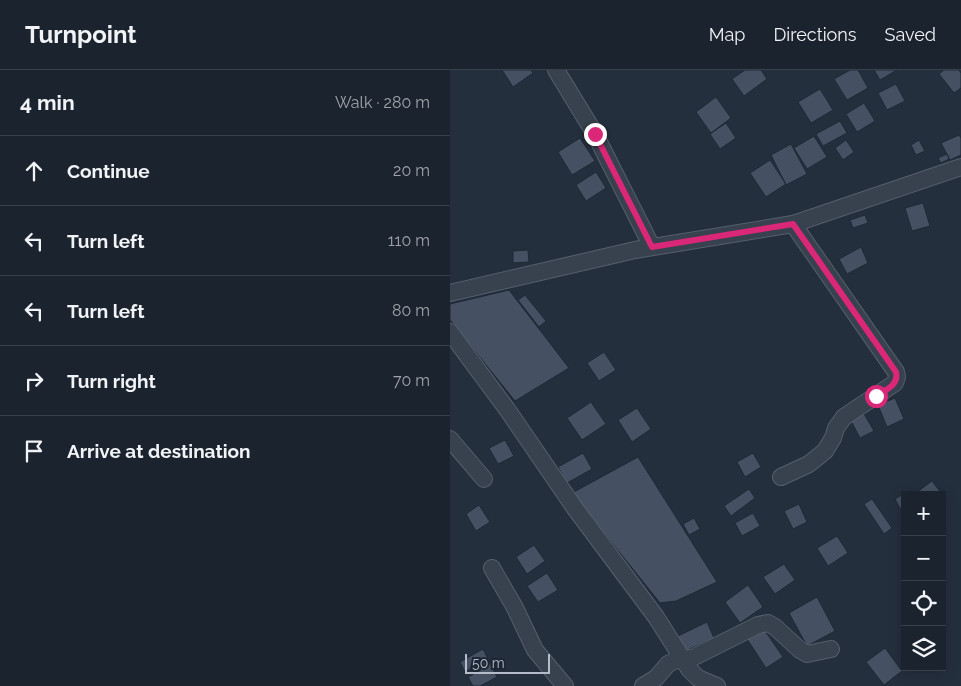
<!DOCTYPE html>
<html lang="en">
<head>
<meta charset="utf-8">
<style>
	body { margin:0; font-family:Raleway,sans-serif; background:#242b36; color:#f1f3f6 }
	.controls { position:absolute; right:15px; bottom:15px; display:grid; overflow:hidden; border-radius:0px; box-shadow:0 2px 12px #0003 }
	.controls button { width:45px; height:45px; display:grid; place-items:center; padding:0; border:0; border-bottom:1px solid #39404a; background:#1b232e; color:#f1f3f6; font:25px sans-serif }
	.scale { position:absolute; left:15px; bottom:12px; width:85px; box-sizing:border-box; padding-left:5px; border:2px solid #b4bcc9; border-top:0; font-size:14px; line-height:18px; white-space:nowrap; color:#b4bcc9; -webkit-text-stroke:4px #1d2633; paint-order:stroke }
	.stop { position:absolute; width:15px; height:15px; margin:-11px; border:4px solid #db2777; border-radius:50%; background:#fff }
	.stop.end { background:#db2777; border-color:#fff; box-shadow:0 1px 5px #0008 }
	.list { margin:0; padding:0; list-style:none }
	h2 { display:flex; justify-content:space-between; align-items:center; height:65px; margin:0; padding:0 20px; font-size:21px }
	h2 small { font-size:16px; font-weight:400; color:#a0a4aa }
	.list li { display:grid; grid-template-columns:32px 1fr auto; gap:15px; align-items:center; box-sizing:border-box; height:70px; padding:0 20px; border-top:1px solid #39404a }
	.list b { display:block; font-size:19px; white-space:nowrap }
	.list em { font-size:16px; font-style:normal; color:#a0a4aa }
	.icon { flex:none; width:28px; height:28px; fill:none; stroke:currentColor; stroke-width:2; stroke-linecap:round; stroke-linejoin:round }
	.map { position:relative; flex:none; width:511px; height:616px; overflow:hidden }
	header { display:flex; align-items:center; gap:30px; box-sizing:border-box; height:70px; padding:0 25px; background:#1b232e; border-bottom:1px solid #39404a }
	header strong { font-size:24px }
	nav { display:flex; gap:28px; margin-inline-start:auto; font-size:18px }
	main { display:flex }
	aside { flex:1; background:#1b232e }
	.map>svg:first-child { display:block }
	.building { fill:#455162; stroke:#1f2835 }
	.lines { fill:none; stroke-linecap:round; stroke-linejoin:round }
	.minor-casing { stroke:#565f6c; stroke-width:18 }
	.minor { stroke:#38414e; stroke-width:16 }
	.route { stroke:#db2777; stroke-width:6 }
</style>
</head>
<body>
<header>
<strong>Turnpoint</strong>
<nav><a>Map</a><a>Directions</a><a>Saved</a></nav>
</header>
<main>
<aside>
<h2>4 min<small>Walk · 280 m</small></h2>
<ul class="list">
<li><svg class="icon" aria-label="ahead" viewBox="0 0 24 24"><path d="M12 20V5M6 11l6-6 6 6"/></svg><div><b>Continue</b></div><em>20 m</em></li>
<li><svg class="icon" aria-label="left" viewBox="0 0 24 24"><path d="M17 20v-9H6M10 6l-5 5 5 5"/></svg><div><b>Turn left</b></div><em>110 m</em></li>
<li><svg class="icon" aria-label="left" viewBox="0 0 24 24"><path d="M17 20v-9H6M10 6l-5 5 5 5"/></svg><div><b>Turn left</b></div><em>80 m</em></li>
<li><svg class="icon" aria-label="right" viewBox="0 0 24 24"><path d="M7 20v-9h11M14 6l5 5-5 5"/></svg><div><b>Turn right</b></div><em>70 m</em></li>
<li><svg class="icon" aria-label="arrive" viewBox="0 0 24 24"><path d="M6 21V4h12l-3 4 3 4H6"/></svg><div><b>Arrive at destination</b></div></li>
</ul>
</aside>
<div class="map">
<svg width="511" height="616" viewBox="0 0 511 616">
	<rect width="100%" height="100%" fill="#242f3e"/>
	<!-- building -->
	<path class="building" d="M52 0H81L83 3 63 17Z
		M295 0H311L317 9 294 26 282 9Z
		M400 0H408L418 18 397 30 384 9Z
		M424 0H447L430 10Z
		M494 0H509L511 3V18L504 23 489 4Z
		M446 14 455 31 437 40 428 23Z
		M370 19 383 40 361 53 348 32Z
		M266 27 281 48 261 63 246 42Z
		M414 33 425 51 407 62 396 44Z
		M390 51 397 63 373 76 366 64Z
		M276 53 286 68 270 79 260 64Z
		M509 65 511 68V85L500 90 491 73Z
		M364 66 377 87 357 99 344 78Z
		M130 68 145 91 122 105 108 82Z
		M396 70 404 82 393 90 385 78Z
		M469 70 475 81 466 85 461 75Z
		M341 74 357 104 336 115 321 85Z
		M497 84 499 89 491 93 488 88Z
		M320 90 336 114 316 127 300 103Z
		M146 102 156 118 136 131 126 115Z
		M473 133 480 156 462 161 455 138Z
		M415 145 418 153 403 158 400 150Z
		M411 177 418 193 397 204 389 189Z
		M78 180 79 192 63 193V181Z
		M59 220 119 298 65 331 0 250V234Z
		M75 225 96 251 89 257 68 230Z
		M154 282 166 300 149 311 137 293Z
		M445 328 454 349 437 357 428 335Z
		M141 332 156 354 132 370 117 348Z
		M187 338 201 359 182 372 168 350Z
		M413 342 424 361 410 368 400 349Z
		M55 370 64 386 48 394 39 378Z
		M133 383 142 399 117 413 108 397Z
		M303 383 311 397 295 407 287 392Z
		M188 387 267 512 226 531 210 533 122 423Z
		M482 411 492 424 469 425 467 422Z
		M299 419 305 428 281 446 274 436Z
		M460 420 462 425H455V443L453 444 445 429Z
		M422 429 442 458 434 464 414 434Z
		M349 434 357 452 343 459 334 441Z
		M29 435 40 452 26 461 16 444Z
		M303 443 310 456 292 466 285 453Z
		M244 448 250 459 239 465 233 454Z
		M387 466 398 483 378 496 367 478Z
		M84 475 95 491 77 504 66 487Z
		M334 494 345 510 325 524 313 507Z
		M97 503 108 520 88 532 77 516Z
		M298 515 313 537 290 553 275 532Z
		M367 527 385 561 357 576 339 543Z
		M257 552 264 568 235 581 228 566Z
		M313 558 333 587 316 598 297 569Z
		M435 578 452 601 434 615 416 592Z
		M33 579 47 607 30 616H23L18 607 31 600 29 597 26 598 25 596 15 602 10 592Z"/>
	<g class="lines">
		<defs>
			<path id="minor" d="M106 0 145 64 202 177
				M0 223 185 180 343 154 511 97
				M0 262 59 342 124 437 206 547 239 599 248 608 267 616
				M0 369 34 409
				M331 407 359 394 375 381 383 368 386 358 394 347 445 313 447 307 446 302 343 154
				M42 498 64 536 85 580 115 616
				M193 616 206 608 218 594 224 591 244 587 308 555 318 553 325 557 350 580 357 584 381 579"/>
		</defs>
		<!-- minor casing -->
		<use href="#minor" class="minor-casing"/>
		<!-- minor -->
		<use href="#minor" class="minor"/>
	</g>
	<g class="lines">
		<!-- route -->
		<path class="route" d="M145 64 202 177 343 154 446 302C449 316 435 320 426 326"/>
	</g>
</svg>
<div class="controls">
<button>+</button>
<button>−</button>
<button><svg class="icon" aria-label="locate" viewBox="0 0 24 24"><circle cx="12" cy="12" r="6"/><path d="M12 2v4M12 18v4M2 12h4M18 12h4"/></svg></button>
<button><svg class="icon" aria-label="layers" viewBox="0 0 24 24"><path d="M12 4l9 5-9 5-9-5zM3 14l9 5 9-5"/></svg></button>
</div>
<div class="scale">50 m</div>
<div class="stop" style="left:426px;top:326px"></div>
<div class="stop end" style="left:145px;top:64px"></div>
</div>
</main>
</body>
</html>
